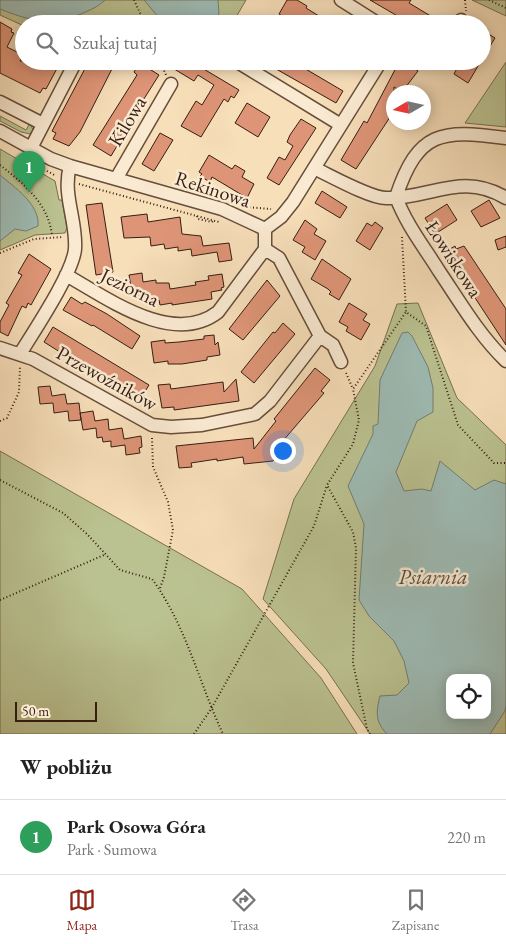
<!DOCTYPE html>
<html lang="pl">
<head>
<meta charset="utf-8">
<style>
	body { margin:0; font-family:"EB Garamond",serif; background:#f2f2f2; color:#222 }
	.controls { position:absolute; right:15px; bottom:15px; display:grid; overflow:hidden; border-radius:10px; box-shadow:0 2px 12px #0003 }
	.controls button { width:45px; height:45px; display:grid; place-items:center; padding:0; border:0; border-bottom:1px solid #e0e0e0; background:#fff; color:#222; font:25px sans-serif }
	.compass { position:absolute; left:386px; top:85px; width:45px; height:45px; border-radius:50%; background:#fff; box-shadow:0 2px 12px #0003; rotate:261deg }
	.scale { position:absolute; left:15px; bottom:12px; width:82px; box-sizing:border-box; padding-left:5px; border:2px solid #361e11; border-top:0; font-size:14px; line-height:18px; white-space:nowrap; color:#361e11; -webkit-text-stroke:4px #faead2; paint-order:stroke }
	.you { position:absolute; left:282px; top:450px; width:18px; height:18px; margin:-12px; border:4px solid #fff; border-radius:50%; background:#1a73e8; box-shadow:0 0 0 8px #1a73e833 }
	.badge { display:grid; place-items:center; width:32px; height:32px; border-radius:50%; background:#8f2418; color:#fff; font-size:16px; font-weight:700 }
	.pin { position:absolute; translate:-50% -41px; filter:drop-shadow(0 1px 2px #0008) }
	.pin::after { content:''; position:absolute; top:26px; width:18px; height:15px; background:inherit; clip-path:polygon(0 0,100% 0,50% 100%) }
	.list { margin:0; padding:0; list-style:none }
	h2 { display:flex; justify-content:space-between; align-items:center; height:65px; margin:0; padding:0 20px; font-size:21px }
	h2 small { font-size:16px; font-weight:400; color:#767676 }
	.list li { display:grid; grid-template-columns:32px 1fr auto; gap:15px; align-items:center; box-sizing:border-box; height:75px; padding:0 20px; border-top:1px solid #e0e0e0 }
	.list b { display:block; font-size:19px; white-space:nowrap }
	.list p { margin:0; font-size:16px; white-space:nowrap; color:#767676 }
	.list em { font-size:16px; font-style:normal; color:#767676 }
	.icon { flex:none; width:28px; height:28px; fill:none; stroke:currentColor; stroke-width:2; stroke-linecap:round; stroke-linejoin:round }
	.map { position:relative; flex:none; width:506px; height:734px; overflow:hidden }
	.search { position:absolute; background:#fff; box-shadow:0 2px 12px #0003; left:15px; right:15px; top:15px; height:55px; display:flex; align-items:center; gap:12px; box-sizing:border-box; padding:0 18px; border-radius:28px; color:#767676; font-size:19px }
	.sheet { height:140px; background:#fff }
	nav { display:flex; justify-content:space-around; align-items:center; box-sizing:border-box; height:70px; border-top:1px solid #e0e0e0; background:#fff; font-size:14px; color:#767676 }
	nav a { display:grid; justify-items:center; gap:2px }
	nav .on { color:#8f2418 }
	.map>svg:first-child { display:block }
	.green { fill:#bbc291; stroke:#787051; fill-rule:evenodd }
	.water { fill:#9ebcb5; stroke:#747d73; fill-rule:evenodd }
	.building { fill:#de9577; stroke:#361e11 }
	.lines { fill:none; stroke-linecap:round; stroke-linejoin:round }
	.minor-casing { stroke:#664e3b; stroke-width:15 }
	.path { stroke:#361e11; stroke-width:2; stroke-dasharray:1 2.5; stroke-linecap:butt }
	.minor { stroke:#faead2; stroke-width:12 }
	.labels { text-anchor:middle; stroke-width:5; stroke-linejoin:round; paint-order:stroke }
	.street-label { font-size:20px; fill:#361e11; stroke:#faead2 }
	.water-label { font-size:21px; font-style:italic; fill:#554d42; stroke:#faead2 }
</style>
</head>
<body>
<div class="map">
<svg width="506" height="734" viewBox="0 0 506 734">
	<rect width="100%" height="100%" fill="#f7dfba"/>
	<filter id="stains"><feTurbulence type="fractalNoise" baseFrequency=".004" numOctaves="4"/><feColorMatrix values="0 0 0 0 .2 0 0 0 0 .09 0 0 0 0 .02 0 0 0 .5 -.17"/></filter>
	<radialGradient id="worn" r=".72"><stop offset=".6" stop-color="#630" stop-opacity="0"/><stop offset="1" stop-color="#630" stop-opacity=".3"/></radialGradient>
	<!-- green -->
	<path class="green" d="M0 0H246L232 24H24V26L0 15Z
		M472 0H506V16Z
		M506 62V127L465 123Z
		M0 116 26 130 30 123 33 130 30 134 21 132 0 121Z
		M0 149 55 181 59 200H62L67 228 65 233 35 235 0 250Z
		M418 303 457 398 506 445V734H370L326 669 263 599 294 499 375 366 397 304ZM450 678H487V715H450Z
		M0 451 242 589 321 678 357 734H0Z"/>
	<!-- water -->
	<path class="water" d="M0 0H105C98 7 90 10 81 14 50 26 30 21 0 9Z
		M144 0H218L219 13 216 24H166L159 18Z
		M0 175C14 187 40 204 38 226L26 231 15 229 0 241Z
		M408 332 412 336 428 367 433 388V412L417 421 396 472 404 491 422 489 431 491 440 461 475 490 494 480 506 484V705L505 711 490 734H387C375 722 376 712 380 696L397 695 409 683 404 661 394 641 369 616 359 600 364 524 348 486 373 434V426L378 424 380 380 402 333ZM450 678H487V715H450Z"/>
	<!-- building -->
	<path class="building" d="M287 0H297L307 6 306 8 332 24H295L279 14Z
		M370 0H411L409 3 434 18 431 24H404L399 21 401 18Z
		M0 22 12 29 11 32 14 33 7 47 23 55 20 61H61L46 89 43 88 40 93 0 73Z
		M482 30 495 38 482 59Z
		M89 61H116L80 132 69 146 53 139 56 133 52 131Z
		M161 61H206L202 68 239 90 234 98 231 96 228 102 224 99 201 137 181 126 196 101 202 105 214 85 198 75 194 81Z
		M262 61H308L304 68 343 91 336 103Z
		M461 61H481L468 83 454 74Z
		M404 62 418 71 402 92 394 87V111L356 169 341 160 364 121 367 123 398 64 401 66Z
		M140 63 159 75 118 140 120 141 111 156 93 145 137 75 134 72Z
		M247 103 270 117 258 137 235 123Z
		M301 119 316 128 279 185 267 178 279 157 285 160 293 146 287 142 290 135Z
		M160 133 173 140 154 171 142 164Z
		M209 155 232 169 235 165 245 171 242 177 254 184 247 198 212 177 210 182 200 176 202 174 199 172Z
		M322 191 347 207 340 218 315 203Z
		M489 200 500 218 481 227 471 211Z
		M102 203 113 272 96 275 86 205Z
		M447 204 457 220 435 234 425 218Z
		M147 214 148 222 180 217 182 234 201 236 203 246 229 243 232 260 219 262 217 252 192 256 191 249 178 251V247L165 249 164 244 151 246 150 237 124 238 121 217Z
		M305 220 317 229 314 234 326 241 315 260 302 252 305 247 293 240Z
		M375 222 383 228 370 250 356 241 367 223 372 226Z
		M506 236V247L498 250 495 240Z
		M455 246 456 249 464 246 506 309V345L445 252Z
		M29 254 51 269 31 305 28 303 26 308 22 306 8 336 0 332V322L9 305 6 303 22 275 18 273Z
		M322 259 351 279 339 300 329 294 331 292 328 289 311 279Z
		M142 273 143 282 156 280V283H169L170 289 196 285 195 282 209 280 208 276 222 274 224 287 221 288 222 290 211 292 212 299 172 305V303L160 305 159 300 146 302V299L132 293 129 275Z
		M267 280 280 296 243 340 229 329Z
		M71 297 82 304 85 302 107 314 140 336 132 349 93 325 92 326 63 310Z
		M349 303 367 314 363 320 370 324 361 340 346 331 348 327 339 322Z
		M283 323 295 334 254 383 241 372 273 332 275 333Z
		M53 327 149 385 141 398 119 389 44 342Z
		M214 335 215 345 218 342 220 355 207 357V360L182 364H168V361L154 363 151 342 165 340V343L179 342 204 339V336Z
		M315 368 330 380 321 391 324 393 282 442 285 445 273 461 244 464 243 457 217 461V459L191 463 192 467 179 468 176 446 253 438 254 449 276 421 274 419Z
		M236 379 239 401 174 410V407L162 408 158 385 170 384 171 389 223 382 224 392Z
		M50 386 52 396 65 394 67 404 79 403 81 420 69 421 68 411 54 413 53 403 40 404 38 387Z
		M93 411 95 421 108 419 109 430 122 428 124 439 141 436 142 447 139 448 140 453 126 455 125 445 111 447V441L103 442 102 437 97 438 96 428 83 430 80 413Z"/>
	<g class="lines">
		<defs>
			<path id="minor" d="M341 0 379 24
				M459 24 461 20
				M236 61 341 125
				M0 102 43 124
				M0 131 51 159 70 166 222 209 265 229
				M31 148 76 61
				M314 168C331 176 370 198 386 198 430 199 462 171 506 198
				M116 179 171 84
				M396 197C406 224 424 247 439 271 460 302 479 335 506 361
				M396 197C418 131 441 129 506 138
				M265 229 281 217 293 202 381 61
				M265 229V249L279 258 320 336 333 345 341 362
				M66 275C107 298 173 347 218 312L265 249
				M0 348 33 359 152 425 171 427 202 425 255 414 270 401 320 336
				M20 354C34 331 73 273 75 249 77 220 62 195 70 166"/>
		</defs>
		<!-- minor casing -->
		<use href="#minor" class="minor-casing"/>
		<!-- path -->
		<path class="path" d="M134 0 145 24
			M465 0 466 11
			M489 0 506 8
			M160 61 166 75
			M0 165C24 184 49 204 52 236
			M47 171 56 176
			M79 184 219 222
			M246 207 271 209
			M197 216 198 219 212 222 214 220
			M402 237 406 312
			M0 253 34 239 63 237
			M346 373 353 389
			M0 421 7 418 19 392 20 366
			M152 438 153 467 168 502 173 530 164 577 160 588
			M0 480 63 513 87 534 120 570 152 579C186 625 199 683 223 734
			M0 600 104 555
			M194 734 211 709 314 526 327 485
			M370 734 367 729 353 663 356 548 353 532 327 485 353 444 359 420 353 389 406 312 426 326 458 425 494 463H506"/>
		<!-- minor -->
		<use href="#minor" class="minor"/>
	</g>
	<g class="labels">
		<!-- street labels -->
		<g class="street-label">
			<text transform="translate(127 121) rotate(-59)" y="7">Kilowa</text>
			<text transform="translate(213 189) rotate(18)" y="7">Rekinowa</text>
			<text transform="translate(454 259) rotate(57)" y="7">Łowiskowa</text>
			<text transform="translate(130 287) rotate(26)" y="7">Jeziorna</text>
			<text transform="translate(107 378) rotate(29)" y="7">Przewoźników</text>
		</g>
		<!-- water labels -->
		<g class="water-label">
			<text x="433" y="584">Psiarnia</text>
		</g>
	</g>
	<rect width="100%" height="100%" filter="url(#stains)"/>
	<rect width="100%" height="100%" fill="url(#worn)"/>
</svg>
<div class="controls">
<button><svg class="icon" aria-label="locate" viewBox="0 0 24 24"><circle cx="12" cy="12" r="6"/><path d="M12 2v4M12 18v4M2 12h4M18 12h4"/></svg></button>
</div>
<svg class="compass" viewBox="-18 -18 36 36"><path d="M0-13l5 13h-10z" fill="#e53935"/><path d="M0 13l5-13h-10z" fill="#767676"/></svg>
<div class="scale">50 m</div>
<div class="you"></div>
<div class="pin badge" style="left:29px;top:192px;background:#2e9e5b">1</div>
<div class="search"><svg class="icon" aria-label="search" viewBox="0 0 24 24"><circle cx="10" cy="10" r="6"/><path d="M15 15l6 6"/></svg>Szukaj tutaj</div>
</div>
<section class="sheet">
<h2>W pobliżu<small></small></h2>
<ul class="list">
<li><span class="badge" style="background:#2e9e5b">1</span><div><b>Park Osowa Góra</b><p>Park · Sumowa</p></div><em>220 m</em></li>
</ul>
</section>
<nav>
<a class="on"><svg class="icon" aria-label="map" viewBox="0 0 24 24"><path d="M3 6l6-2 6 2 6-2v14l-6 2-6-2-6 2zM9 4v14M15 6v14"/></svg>Mapa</a>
<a><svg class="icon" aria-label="directions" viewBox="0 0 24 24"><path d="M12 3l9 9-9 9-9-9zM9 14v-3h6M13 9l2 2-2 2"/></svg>Trasa</a>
<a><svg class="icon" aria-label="saved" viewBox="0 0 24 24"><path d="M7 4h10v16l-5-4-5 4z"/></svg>Zapisane</a>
</nav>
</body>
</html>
